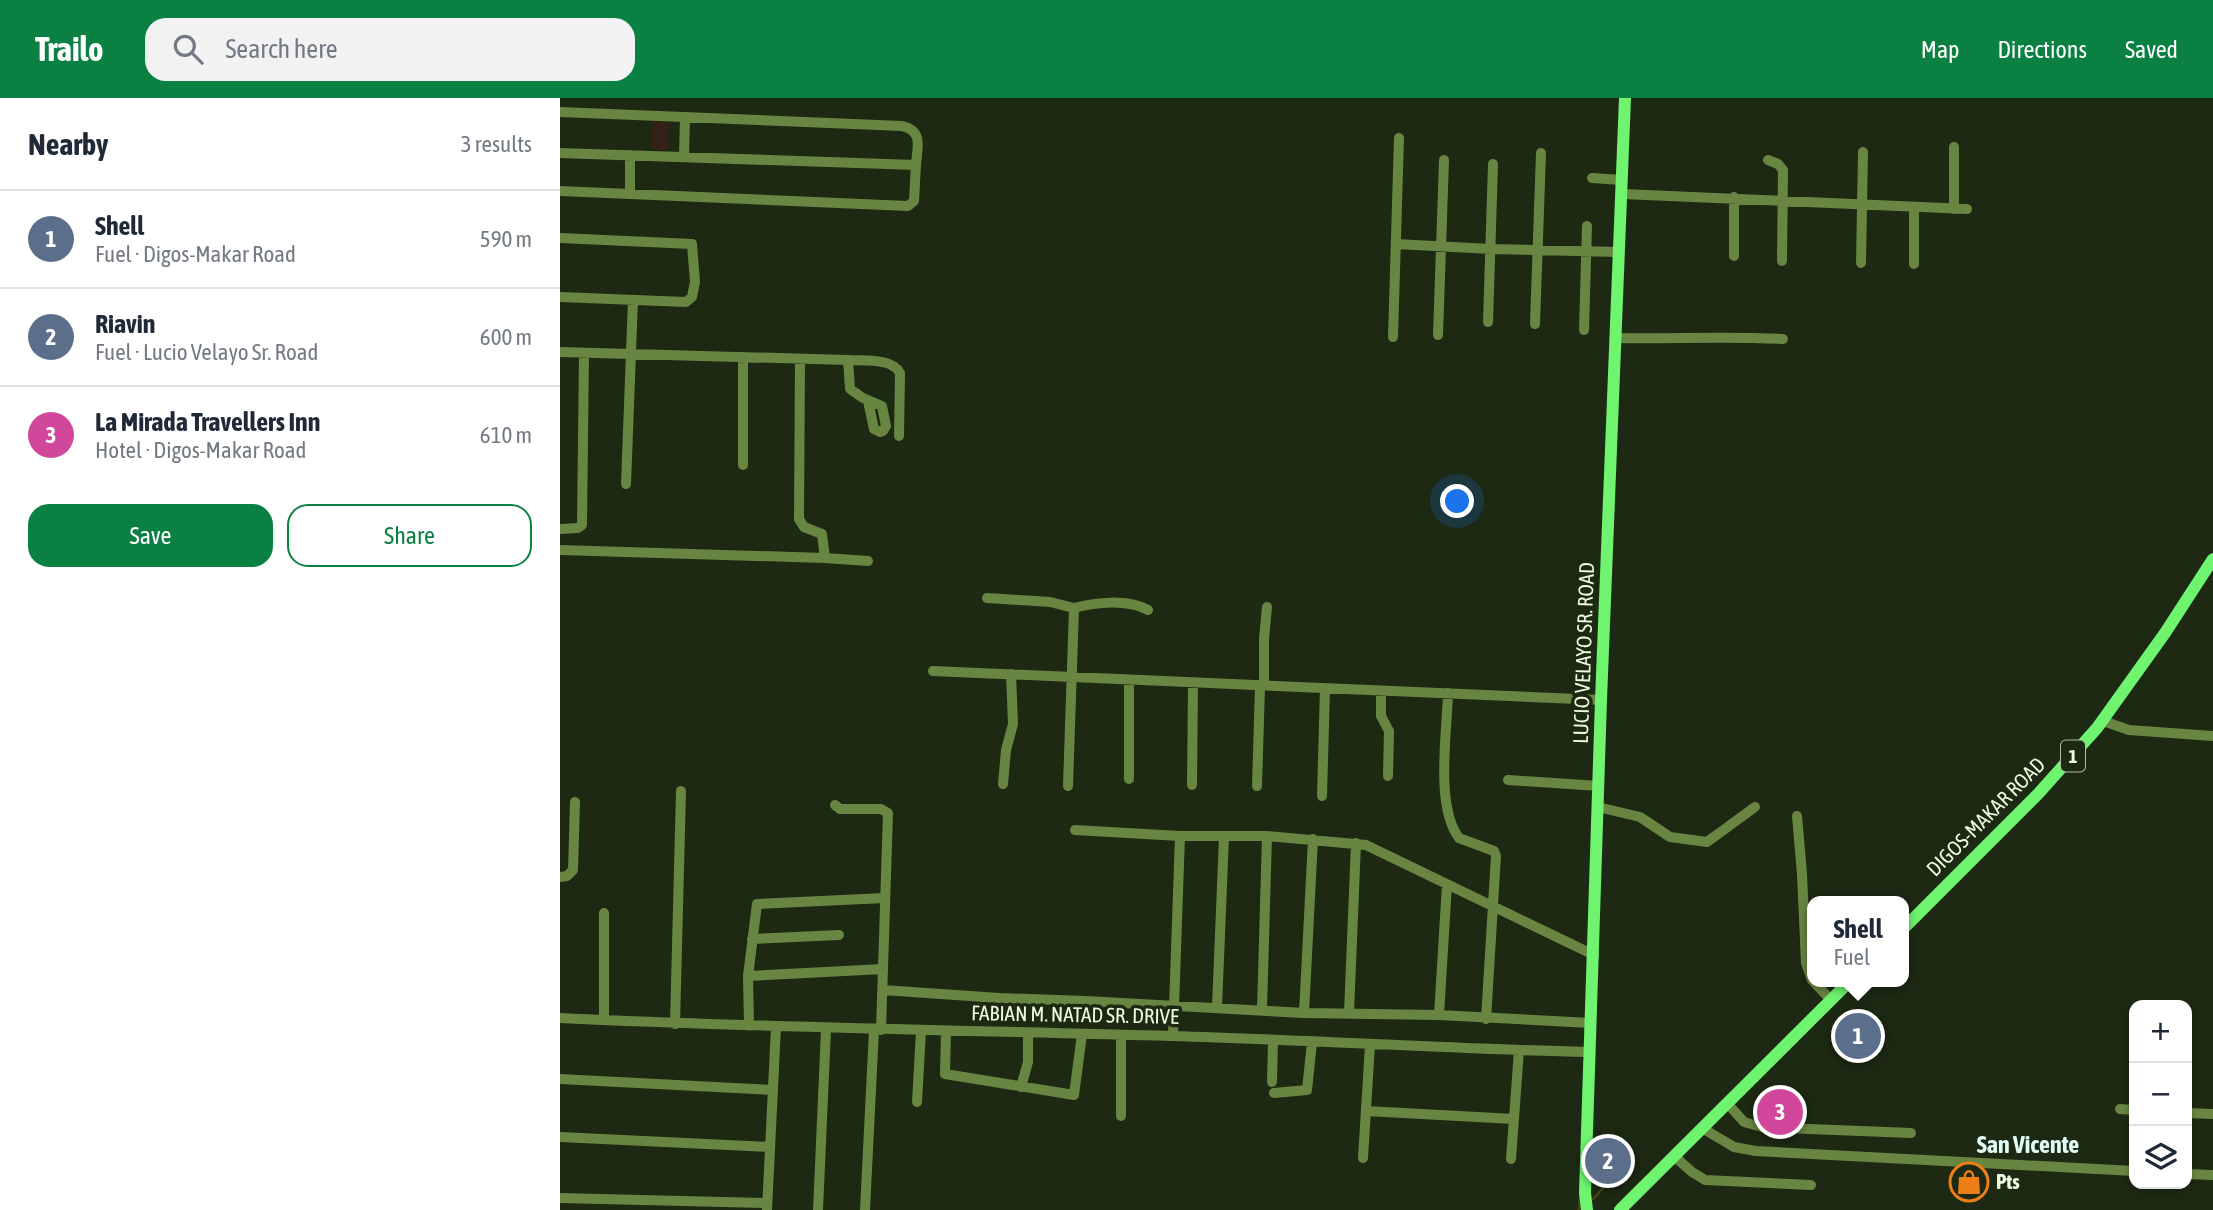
<!DOCTYPE html>
<html lang="en">
<head>
<meta charset="utf-8">
<style>
	body { margin:0; font-family:"Asap Condensed",sans-serif; background:#f2f2f3; color:#1f2937 }
	.controls { position:absolute; right:21px; bottom:21px; display:grid; overflow:hidden; border-radius:14px; box-shadow:0 2px 5px #0004 }
	.controls button { width:63px; height:63px; display:grid; place-items:center; padding:0; border:0; border-bottom:2px solid #e0e1e3; background:#fff; color:#1f2937; font:35px sans-serif }
	.you { position:absolute; left:898px; top:404px; width:24px; height:24px; margin:-18px; border:5px solid #fff; border-radius:50%; background:#1a73e8; box-shadow:0 0 0 10px #1a73e833 }
	.badge { display:grid; place-items:center; width:46px; height:46px; border-radius:50%; background:#0b8043; color:#fff; font-size:23px; font-weight:700 }
	.pin { position:absolute; translate:-50% -50%; border:4px solid #fff; box-shadow:0 2px 7px #0006 }
	.popup { position:absolute; left:1247px; top:798px; width:102px; height:91px; box-sizing:border-box; display:grid; place-content:center; border-radius:14px; background:#fff; filter:drop-shadow(0 2px 5px #0005); font-size:23px; white-space:nowrap; color:#747a83 }
	.popup b { font-size:26px; color:#1f2937 }
	.popup::after { content:''; position:absolute; left:50%; top:100%; margin-left:-14px; border:14px solid transparent; border-top-color:#fff }
	.list { margin:0; padding:0; list-style:none }
	h2 { display:flex; justify-content:space-between; align-items:center; height:91px; margin:0; padding:0 28px; font-size:30px }
	h2 small { font-size:23px; font-weight:400; color:#747a83 }
	.list li { display:grid; grid-template-columns:46px 1fr auto; gap:21px; align-items:center; box-sizing:border-box; height:98px; padding:0 28px; border-top:2px solid #e0e1e3 }
	.list b { display:block; font-size:26px; white-space:nowrap }
	.list p { margin:0; font-size:23px; white-space:nowrap; color:#747a83 }
	.list em { font-size:23px; font-style:normal; color:#747a83 }
	.actions { display:flex; gap:14px; padding:21px 28px }
	.actions a { flex:1; padding:16px 0; border:2px solid #0b8043; border-radius:21px; text-align:center; font-size:24px; color:#0b8043 }
	.actions .main { background:#0b8043; color:#fff }
	.icon { flex:none; width:38px; height:38px; fill:none; stroke:currentColor; stroke-width:2; stroke-linecap:round; stroke-linejoin:round }
	.map { position:relative; flex:none; width:1653px; height:1112px; overflow:hidden }
	header { display:flex; align-items:center; gap:42px; box-sizing:border-box; height:98px; padding:0 35px; background:#0b8043; color:#fff }
	header strong { font-size:33px }
	nav { display:flex; gap:38px; margin-inline-start:auto; font-size:24px }
	.search { width:490px; height:63px; background:#f2f2f3; display:flex; align-items:center; gap:18px; box-sizing:border-box; padding:0 24px; border-radius:21px; color:#747a83; font-size:26px }
	main { display:flex }
	aside { flex:1; background:#fff }
	.map>svg:first-child { display:block }
	.pitch { fill:#332016 }
	.lines { fill:none; stroke-linecap:round; stroke-linejoin:round }
	.stream { stroke:#454610; stroke-width:2.5 }
	.minor { stroke:#698542; stroke-width:10 }
	.major { stroke:#6ef46f; stroke-width:12 }
	.labels { text-anchor:middle; stroke-width:7; stroke-linejoin:round; paint-order:stroke }
	.shield { fill:#1d2913; stroke:#afbda1; stroke-width:2 }
	.shield-label { font-size:19px; font-weight:bold; fill:#edfcde }
	.street-label { font-size:21px; fill:#edfcde; stroke:#1d2913 }
	.poi-label { font-size:21px; font-weight:bold; fill:#edfcde; stroke:#1d2913; text-anchor:start }
	.quarter-label { font-size:24px; font-weight:bold; fill:#e0fdf5; stroke:#1d2913 }
</style>
</head>
<body>
<header>
<strong>Trailo</strong>
<div class="search"><svg class="icon" aria-label="search" viewBox="0 0 24 24"><circle cx="10" cy="10" r="6"/><path d="M15 15l6 6"/></svg>Search here</div>
<nav><a>Map</a><a>Directions</a><a>Saved</a></nav>
</header>
<main>
<aside>
<h2>Nearby<small>3 results</small></h2>
<ul class="list">
<li><span class="badge" style="background:#5c6f8a">1</span><div><b>Shell</b><p>Fuel · Digos-Makar Road</p></div><em>590 m</em></li>
<li><span class="badge" style="background:#5c6f8a">2</span><div><b>Riavin</b><p>Fuel · Lucio Velayo Sr. Road</p></div><em>600 m</em></li>
<li><span class="badge" style="background:#d1479c">3</span><div><b>La Mirada Travellers Inn</b><p>Hotel · Digos-Makar Road</p></div><em>610 m</em></li>
</ul>
<div class="actions"><a class="main">Save</a><a>Share</a></div>
</aside>
<div class="map">
<svg width="1653" height="1112" viewBox="0 0 1653 1112">
	<rect width="100%" height="100%" fill="#1d2913"/>
	<!-- pitch -->
	<path class="pitch" d="M92 23 110 24 109 52 92 51Z"/>
	<g class="lines">
		<!-- stream -->
		<path class="stream" d="M1054 1078 1065 1066
			M1033 1101 1046 1087
			M1019 1112 1020 1100"/>
		<!-- minor -->
		<path class="minor" d="M0 14 342 28C364 33 357 49 356 67
			M1394 49V111
			M0 55 356 67 354 103 348 108 0 93
			M70 57V96
			M124 59 125 19
			M1208 62 1218 66 1223 72 1222 163
			M1032 80 1062 82
			M1062 96 1407 111
			M1174 99V158
			M0 140 132 146 135 184 132 199 126 204 0 199
			M836 146 931 151 1059 154
			M1301 165 1303 54
			M1354 166V109
			M928 224 933 66
			M975 226 981 55
			M1024 232 1027 128
			M878 237 884 62
			M833 239 839 40
			M1055 240C1112 241 1167 238 1223 241
			M0 254 288 262C303 263 333 260 340 275L339 338
			M240 261 239 421 244 429 262 436 265 460 308 463
			M288 262 290 291 303 300 322 308 326 328 323 333 320 334 314 331 308 303
			M183 367V259
			M66 386 73 202
			M0 431 18 430 22 427 24 255
			M0 452 265 460
			M427 500 490 504 514 510 508 688
			M514 510C536 504 568 501 588 512
			M373 573 1041 602
			M569 582V681
			M704 588V541L707 509
			M821 593V618L829 633 828 678
			M888 595C887 635 875 708 899 740L934 753 936 758 926 921
			M1543 623 1569 632 1653 638
			M948 682 1039 688
			M443 686 446 652 453 626 451 576
			M632 687 633 585
			M697 688 700 588
			M762 698 765 590
			M275 707 280 711H321L328 715 321 932
			M1038 709 1080 719 1110 739 1147 744 1195 709
			M1237 718 1242 776 1246 865 1252 882
			M515 732 620 738H707L806 747 1034 857
			M0 779 7 778 13 772 15 704
			M192 841 279 837
			M188 878 323 871
			M1254 884 1271 902
			M323 892 439 900 526 903 744 915 879 917 1031 925
			M657 909 664 739
			M702 911 707 738
			M744 915 753 741
			M789 915 796 745
			M879 917 887 786
			M0 920C204 930 408 932 612 938 752 942 890 951 1029 954
			M44 922V815
			M115 926 121 693
			M189 928 188 878 197 806 325 800
			M386 933 385 976 514 997 522 936
			M613 938 620 738
			M0 981 213 992
			M712 984 713 942
			M461 989 468 964V935
			M714 995 747 992 752 944
			M357 1004 361 933
			M1167 1005 1184 1024 1202 1029 1351 1035
			M1560 1011 1574 1012
			M806 1013 954 1021
			M1627 1015 1653 1016
			M561 1018V937
			M1142 1030 1174 1049 1196 1053 1574 1073
			M0 1039 210 1049
			M1114 1058 1132 1074 1145 1082 1251 1087
			M803 1060 810 947
			M951 1061 959 952
			M1627 1076 1653 1077
			M0 1100 207 1105
			M207 1112 216 929
			M258 1112 266 931
			M305 1112 314 932"/>
		<!-- major -->
		<path class="major" d="M1344 830 1478 696 1537 630 1605 535 1653 461
			M1027 1112 1025 1095 1041 602 1065 0
			M1060 1112 1289 884"/>
	</g>
	<!-- icons -->
	<defs>
		<symbol id="shop-ring" viewBox="-11 -11 22 22"><circle r="9.5" fill="#1d2913" stroke="#ed7f19" stroke-width="1.5"/><path d="M-5-2.5h2.3a2.7 3.5 0 0 1 5.4 0H5L5.5 6h-11ZM-1.5-2.5h3a1.5 2.3 0 0 0-3 0Z" fill="#ed7f19"/></symbol>
	</defs>
	<g fill-rule="evenodd">
		<use href="#shop-ring" x="1387" y="1062" width="44" height="44"/>
	</g>
	<g class="labels">
		<!-- shield labels -->
		<rect class="shield" x="1501" y="642.5" width="24" height="31" rx="5"/>
		<g class="shield-label">
			<text x="1513" y="665">1</text>
		</g>
		<!-- street labels -->
		<g class="street-label">
			<text transform="translate(1024 555) rotate(-88)" y="7">LUCIO VELAYO SR. ROAD</text>
			<text transform="translate(1426 719) rotate(-45)" y="7">DIGOS-MAKAR ROAD</text>
			<text transform="translate(515 917) rotate(1)" y="7">FABIAN M. NATAD SR. DRIVE</text>
		</g>
		<!-- poi labels -->
		<g class="poi-label">
			<text x="1436" y="1091">Pts</text>
		</g>
		<!-- quarter labels -->
		<g class="quarter-label">
			<text x="1468" y="1055">San Vicente</text>
		</g>
	</g>
</svg>
<div class="controls">
<button>+</button>
<button>−</button>
<button><svg class="icon" aria-label="layers" viewBox="0 0 24 24"><path d="M12 4l9 5-9 5-9-5zM3 14l9 5 9-5"/></svg></button>
</div>
<div class="you"></div>
<div class="pin badge" style="left:1298px;top:938px;background:#5c6f8a">1</div>
<div class="popup"><b>Shell</b>Fuel</div>
<div class="pin badge" style="left:1048px;top:1063px;background:#5c6f8a">2</div>
<div class="pin badge" style="left:1220px;top:1014px;background:#d1479c">3</div>
</div>
</main>
</body>
</html>
